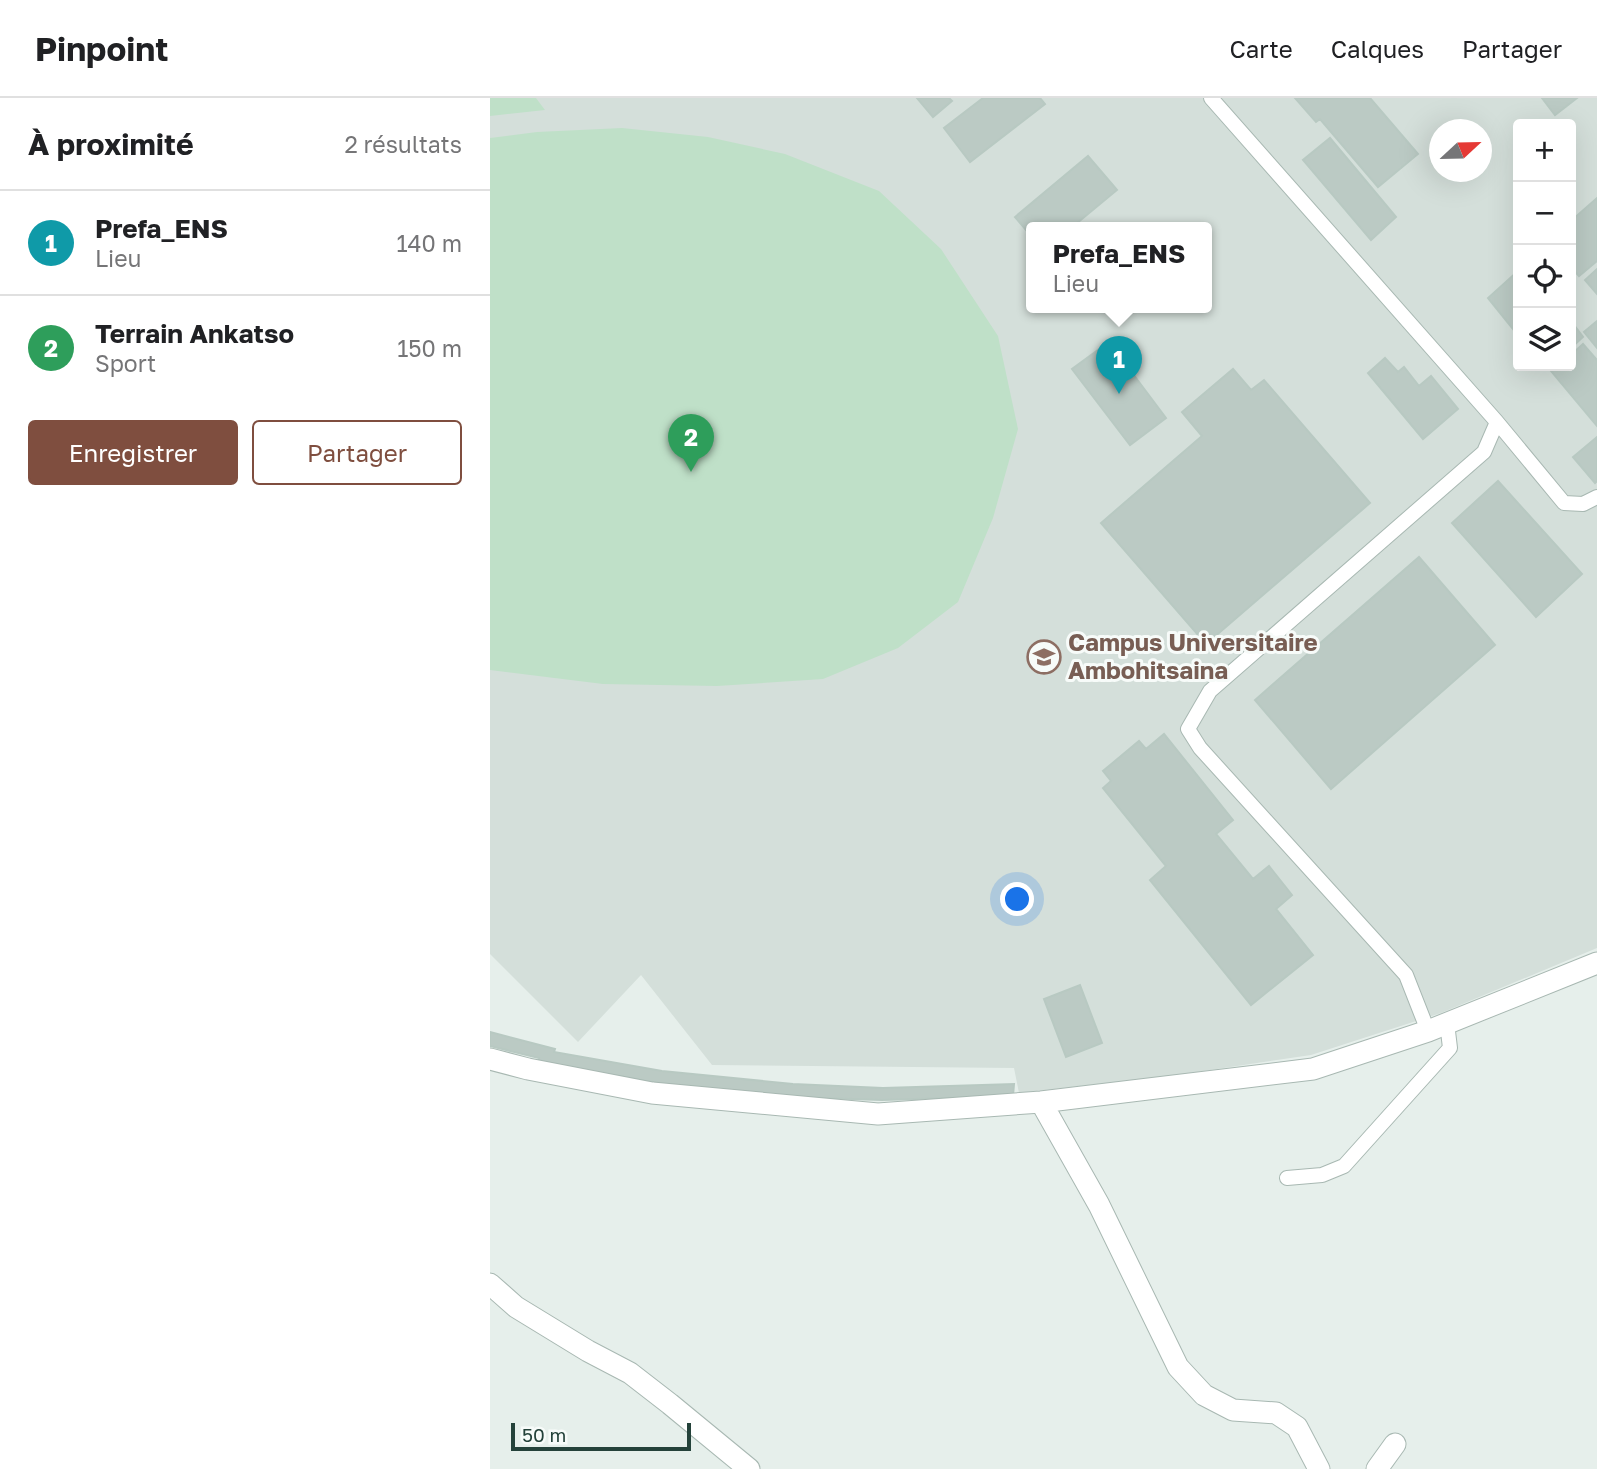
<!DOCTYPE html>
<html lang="fr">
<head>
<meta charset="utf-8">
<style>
	body { margin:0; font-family:"Golos Text",sans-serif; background:#f2f2f2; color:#202124 }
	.controls { position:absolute; right:21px; top:21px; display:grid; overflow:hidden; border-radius:7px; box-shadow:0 7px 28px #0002 }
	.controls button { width:63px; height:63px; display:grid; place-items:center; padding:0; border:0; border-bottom:2px solid #e0e0e0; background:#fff; color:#202124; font:35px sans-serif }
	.compass { position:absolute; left:939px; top:21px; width:63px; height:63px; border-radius:50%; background:#fff; box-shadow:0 7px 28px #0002; rotate:68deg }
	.scale { position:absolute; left:21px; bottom:18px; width:180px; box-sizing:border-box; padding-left:7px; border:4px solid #24423a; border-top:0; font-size:19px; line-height:24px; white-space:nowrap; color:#24423a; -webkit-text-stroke:5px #f7fbf9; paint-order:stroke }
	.you { position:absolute; left:528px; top:802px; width:24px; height:24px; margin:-18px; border:5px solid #fff; border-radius:50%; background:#1a73e8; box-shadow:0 0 0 10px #1a73e833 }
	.badge { display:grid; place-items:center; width:46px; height:46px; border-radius:50%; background:#7f4e3f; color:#fff; font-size:23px; font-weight:700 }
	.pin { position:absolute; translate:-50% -58px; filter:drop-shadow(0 2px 4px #0008) }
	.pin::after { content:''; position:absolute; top:37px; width:24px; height:21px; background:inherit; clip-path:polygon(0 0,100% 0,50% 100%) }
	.popup { position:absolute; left:536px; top:124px; width:186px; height:91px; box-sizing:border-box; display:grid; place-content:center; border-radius:7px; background:#fff; filter:drop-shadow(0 2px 5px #0005); font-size:23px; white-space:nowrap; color:#757577 }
	.popup b { font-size:26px; color:#202124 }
	.popup::after { content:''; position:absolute; left:50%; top:100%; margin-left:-14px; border:14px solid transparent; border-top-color:#fff }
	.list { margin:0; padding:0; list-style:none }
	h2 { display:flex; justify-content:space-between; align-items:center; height:91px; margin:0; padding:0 28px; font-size:30px }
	h2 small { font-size:23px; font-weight:400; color:#757577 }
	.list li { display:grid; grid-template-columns:46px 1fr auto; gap:21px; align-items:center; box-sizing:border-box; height:105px; padding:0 28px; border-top:2px solid #e0e0e0 }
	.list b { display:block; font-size:26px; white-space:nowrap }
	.list p { margin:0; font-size:23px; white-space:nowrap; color:#757577 }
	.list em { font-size:23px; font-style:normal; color:#757577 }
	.actions { display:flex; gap:14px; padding:21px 28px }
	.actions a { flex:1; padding:16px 0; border:2px solid #7f4e3f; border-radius:7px; text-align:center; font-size:24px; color:#7f4e3f }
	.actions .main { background:#7f4e3f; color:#fff }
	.icon { flex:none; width:38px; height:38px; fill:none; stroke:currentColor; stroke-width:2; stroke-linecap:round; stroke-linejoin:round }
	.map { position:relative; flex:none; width:1107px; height:1371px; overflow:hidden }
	header { display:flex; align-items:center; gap:42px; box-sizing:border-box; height:98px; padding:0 35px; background:#fff; border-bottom:2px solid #e0e0e0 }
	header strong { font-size:33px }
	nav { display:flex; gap:38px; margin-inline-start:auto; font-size:24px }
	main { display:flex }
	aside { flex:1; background:#fff }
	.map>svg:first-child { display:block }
	.built { fill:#d4dfda; fill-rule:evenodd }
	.green { fill:#bfe0c8 }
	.building { fill:#bbcac4; stroke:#b8c9c2; stroke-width:2 }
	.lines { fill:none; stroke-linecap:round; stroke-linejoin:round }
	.service-casing { stroke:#a8b8b2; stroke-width:16 }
	.minor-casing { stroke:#a8b8b2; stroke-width:23 }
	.service { stroke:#fff; stroke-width:14 }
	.minor { stroke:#fff; stroke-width:21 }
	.labels { text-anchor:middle; stroke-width:6; stroke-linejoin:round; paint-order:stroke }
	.education-label { font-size:24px; font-weight:bold; fill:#785e54; stroke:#f7fbf9; text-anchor:start }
</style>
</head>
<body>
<header>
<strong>Pinpoint</strong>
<nav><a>Carte</a><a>Calques</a><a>Partager</a></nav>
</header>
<main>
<aside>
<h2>À proximité<small>2 résultats</small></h2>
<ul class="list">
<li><span class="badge" style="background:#0f9aa8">1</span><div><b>Prefa_ENS</b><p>Lieu</p></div><em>140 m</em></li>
<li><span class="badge" style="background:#2e9e5b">2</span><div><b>Terrain Ankatso</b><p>Sport</p></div><em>150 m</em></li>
</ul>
<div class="actions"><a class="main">Enregistrer</a><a>Partager</a></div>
</aside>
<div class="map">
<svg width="1107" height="1371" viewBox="0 0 1107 1371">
	<rect width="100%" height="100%" fill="#e6efeb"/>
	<!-- built -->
	<path class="built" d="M0 0H1107V850L951 915 821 957 687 977 529 995 524 970 222 967 151 877 88 944 0 856ZM1028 26H1081V268H1028ZM950 32H992V74H950ZM542 130H716V210H542Z"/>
	<!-- green -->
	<path class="green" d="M0 0H46L55 12 0 18Z
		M132 30 218 39 295 56 389 93 451 151 508 238 528 331 503 420 468 504 408 550 333 581 227 588 113 586 0 572V40L47 34Z"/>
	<!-- building -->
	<path class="building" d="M427 0H459L462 3 443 19Z
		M493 0H550L555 6 480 64 454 30Z
		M805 0H880L928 56 888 89 830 21 826 24Z
		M1052 0H1087L1065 17Z
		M840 40 906 119 881 142 813 62Z
		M598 58 627 92 581 130H542V139L525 119Z
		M1107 100V163L1089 178 1081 169V123Z
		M1107 171V196L1095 182Z
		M1028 173V227L1023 231 998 200Z
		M1081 223 1093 239 1081 250Z
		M1107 223V250L1094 234Z
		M619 244 676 320 640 347 582 271Z
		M1093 246 1107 262V328L1061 273 1068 268H1081V257Z
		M895 260 908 274 914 269 929 288 941 278 968 311 933 341 878 275Z
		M743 271 761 292 774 282 880 405 716 546 611 425 712 338 692 314Z
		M1107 339V383L1105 385 1083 359Z
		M1008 383 1092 476 1046 519 962 425Z
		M929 459 1005 547 841 691 765 602Z
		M674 636 743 722 726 736 763 781 779 768 802 797 786 811 823 857 761 907 660 782 676 768 613 690 621 683 613 673 649 643 656 651Z
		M590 887 612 945 576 959 554 901Z
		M0 934 65 951 64 954 172 973 303 986 393 990 524 986 523 998 392 1002 302 999 180 987 48 964 49 960 0 948Z"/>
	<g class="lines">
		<defs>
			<path id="service" d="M721 0 1007 324 1074 405 1093 406 1107 399
				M938 933 916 877 710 650 698 631 720 593 994 354 1007 324
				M797 1080 832 1077 854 1068 960 950 957 925"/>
			<path id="minor" d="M0 961 38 971 162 995 388 1016 551 1004 823 971 938 933 1107 865
				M551 1004 609 1107 688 1269 714 1297 743 1312 786 1315 807 1329 829 1371
				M0 1186 26 1209 98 1253 140 1275 180 1306 259 1371
				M887 1371 905 1346"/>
		</defs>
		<!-- service casing -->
		<use href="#service" class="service-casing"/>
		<!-- minor casing -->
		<use href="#minor" class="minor-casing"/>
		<!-- service -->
		<use href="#service" class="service"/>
		<!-- minor -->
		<use href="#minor" class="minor"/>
	</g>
	<!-- icons -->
	<defs>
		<symbol id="university-ring" viewBox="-11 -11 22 22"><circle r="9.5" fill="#f7fbf9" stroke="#8d6e63" stroke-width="1.5"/><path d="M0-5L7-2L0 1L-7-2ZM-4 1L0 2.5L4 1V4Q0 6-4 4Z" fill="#8d6e63"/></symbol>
	</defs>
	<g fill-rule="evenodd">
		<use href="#university-ring" x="535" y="540" width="38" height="38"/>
	</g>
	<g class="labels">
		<!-- education labels -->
		<g class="education-label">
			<text x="578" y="553">Campus Universitaire<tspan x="578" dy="28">Ambohitsaina</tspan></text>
		</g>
	</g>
</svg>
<div class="controls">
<button>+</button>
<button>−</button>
<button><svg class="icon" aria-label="locate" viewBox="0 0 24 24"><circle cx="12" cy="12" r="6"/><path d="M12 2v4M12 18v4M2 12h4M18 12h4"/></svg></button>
<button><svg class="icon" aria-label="layers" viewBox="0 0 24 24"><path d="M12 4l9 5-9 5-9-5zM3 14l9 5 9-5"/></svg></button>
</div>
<svg class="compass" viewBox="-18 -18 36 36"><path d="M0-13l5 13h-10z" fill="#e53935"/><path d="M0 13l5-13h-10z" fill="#757577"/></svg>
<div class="scale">50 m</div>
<div class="you"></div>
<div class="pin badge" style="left:629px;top:296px;background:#0f9aa8">1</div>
<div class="popup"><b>Prefa_ENS</b>Lieu</div>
<div class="pin badge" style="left:201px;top:374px;background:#2e9e5b">2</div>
</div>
</main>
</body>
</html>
